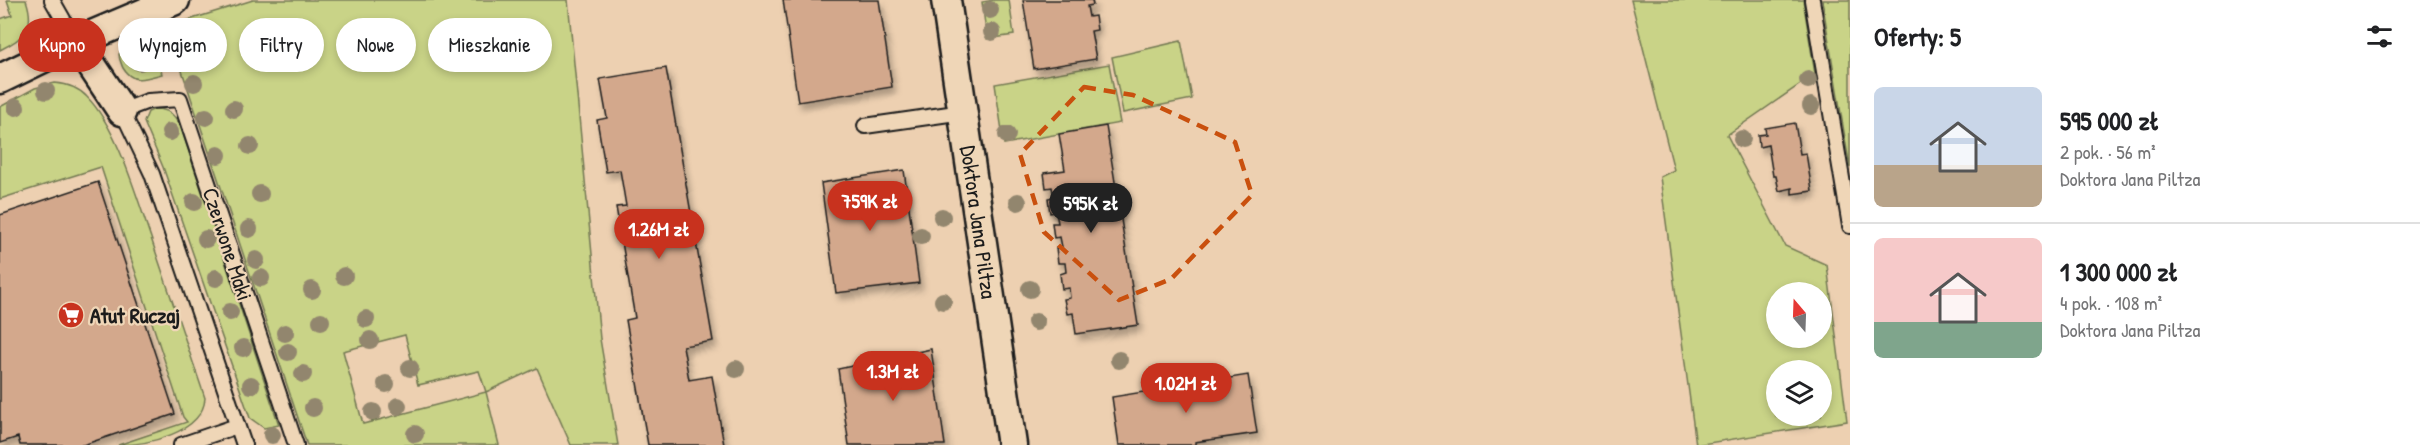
<!DOCTYPE html>
<html lang="pl">
<meta charset="utf-8">
<style>
:root{--surface:#fff;--page:#f6f6f6;--text:#202124;--muted:#757577;--line:#e0e0e0;--accent:#c8321e}
body{margin:0;font-family:"Patrick Hand",sans-serif;background:var(--page);color:var(--text);height:100vh;display:flex;flex-direction:column;font-size:22px;white-space:nowrap}
*{box-sizing:border-box;margin:0}
p{font-size:20px;color:var(--muted)}
.icon{flex:none;width:33px;height:33px;fill:none;stroke:currentColor;stroke-width:2;stroke-linecap:round;stroke-linejoin:round}
.map{position:relative;flex:1;overflow:hidden}
.drawer{display:flex;flex-direction:column;background:var(--surface);width:570px}
.drawer>*{flex:none}
.top-card{position:absolute;left:18px;top:18px;width:570px;height:54px;display:flex;gap:12px}
.needle{width:39px;rotate:341deg}
.controls{position:absolute;left:1766px;top:282px;display:grid;gap:12px}
.controls a{display:grid;place-items:center;width:66px;height:66px;border-radius:50%;background:var(--surface);box-shadow:0 3px 9px #0003;font-size:30px}
.price{position:absolute;translate:-50% -51px;padding:0 14px;border-radius:21px;background:var(--accent);color:#fff;font-size:20px;line-height:39px;filter:drop-shadow(0 2px 3px #0008)}
.price::after{content:'';position:absolute;left:50%;top:36px;width:18px;height:14px;margin-left:-9px;background:inherit;clip-path:polygon(0 0,100% 0,50% 100%)}
.price.active{background:#222;color:#fff}
ul{padding:0;list-style:none}
li{display:flex;align-items:center;gap:18px;height:150px;padding:0 24px}
li+li{border-top:2px solid var(--line)}
li span{display:grid;place-items:center;flex:none;width:168px;height:120px;border-radius:9px;color:#555}
li>.icon{margin-inline-start:auto}
span .icon{width:72px;height:72px;fill:#fffc;stroke-width:1}
li b{font-size:26px}
h2{display:flex;justify-content:space-between;align-items:center;height:72px;padding:0 24px;font-size:26px}
.tag{padding:0 21px;border-radius:27px;background:var(--surface);box-shadow:0 3px 9px #0003;font-size:21px;line-height:54px}
.tag.active{background:var(--accent);color:#fff}
main{display:flex;flex:1;min-height:0}
.map>svg:first-child{display:block}
.green{fill:#c9d387;stroke:#727852;stroke-width:1.5;fill-rule:evenodd}
.building{fill:#d3a88c;stroke:#1c1c1c;stroke-width:1.5;filter:url(#shadow)}
.lines{fill:none;stroke-linecap:round;stroke-linejoin:round}
.lane-casing{stroke:#1c1c1c;stroke-width:18}
.street-casing{stroke:#1c1c1c;stroke-width:33}
.lane{stroke:#efd6b7;stroke-width:14}
.street{stroke:#efd6b7;stroke-width:28}
.tree{fill:#92866e}
.marked{fill:none;stroke:#c9500e;stroke-width:4.5;stroke-dasharray:12 8;stroke-linejoin:round}
.labels{text-anchor:middle;dominant-baseline:central;stroke-width:4.5;stroke-linejoin:round;paint-order:stroke}
.street-label{font-size:22px;fill:#1c1c1c;stroke:#efd6b7}
.poi-label{font-size:22px;font-weight:bold;fill:#1c1c1c;stroke:#efd6b7;text-anchor:start}
</style>
<main>
<div class="map">
<svg width="1850" height="445" viewBox="0 0 1850 445">
<defs>
<filter id="shadow"><feDropShadow dx="3.5" dy="6" stdDeviation="3" flood-color="#0004"/></filter>
</defs>
<rect width="100%" height="100%" fill="#edd0b1"/>
<filter id="ink" filterUnits="userSpaceOnUse"><feTurbulence type="fractalNoise" baseFrequency=".0167" numOctaves="2"/><feDisplacementMap in="SourceGraphic" scale="12" xChannelSelector="R" yChannelSelector="G"/><feConvolveMatrix kernelMatrix="1 2 1 2 8 2 1 2 1" color-interpolation-filters="sRGB"/></filter>
<g filter="url(#ink)">
<g class="green">
<path d="M7,0H26C36,29 24,38 0,50V19L12,15Z"/>
<path d="M253,0H568L600,339L618,445H571L537,368L486,392L499,445H307L170,35L176,24ZM405,335L418,385L479,371L486,392L363,424L343,351Z"/>
<path d="M994,0H1009L1014,35L987,39L982,2Z"/>
<path d="M1631,0H1803L1815,74L1727,135L1785,246L1827,265L1847,421L1696,445L1660,177L1674,170ZM1776,292H1821V338H1776ZM1776,370H1821V416H1776Z"/>
<path d="M1822,0H1850V168Z"/>
<path d="M144,38L155,49L162,74C146,78 133,85 123,68C121,63 119,60 119,54L126,46Z"/>
<path d="M1181,41L1192,99L1123,113L1112,57Z"/>
<path d="M1109,64L1120,123L1004,144L995,84Z"/>
<path d="M55,83C67,84 79,88 87,97C117,127 137,198 151,238C169,291 187,344 205,398C203,433 146,445 118,445L187,422L183,417L101,167L0,199V107L35,88Z"/>
<path d="M155,109C168,109 174,114 180,125L279,425L264,428L250,418L163,167L144,122L148,112Z"/>
</g>
<g class="building">
<path d="M783,0H879L892,87L798,102Z"/>
<path d="M1023,0H1092L1093,5L1087,6L1089,17L1095,16L1097,30L1091,31L1096,59L1034,69Z"/>
<path d="M666,68L713,341L683,346L689,380L712,376L724,445H648L626,320L635,318L616,207L626,206L620,170L606,172L597,120L607,118L600,79Z"/>
<path d="M1795,123L1800,154L1806,153L1812,191L1792,194V188L1779,191L1776,176H1773L1768,145L1759,147L1758,135L1766,134L1765,128Z"/>
<path d="M1106,126L1138,325L1076,334L1073,313L1067,314L1064,299L1070,298L1069,288L1062,289L1060,274L1066,272L1065,263H1058L1056,248L1062,247L1060,237L1054,238L1052,223H1058L1056,212L1050,213L1048,198L1054,197L1052,187L1046,188L1044,173L1065,170L1059,134Z"/>
<path d="M904,170L919,283L836,293L821,183Z"/>
<path d="M98,182L175,414L83,445H20L18,437L0,443V215Z"/>
<path d="M931,349L945,445H849L838,369Z"/>
<path d="M1248,375L1257,433L1195,442V445H1119L1112,397Z"/>
</g>
<g class="lines">
<defs>
<g id="lane">
<path d="M52,0L76,42"/>
<path d="M1812,0L1850,226"/>
<path d="M865,126L963,112"/>
<path d="M181,445L237,426"/>
<path d="M244,445L152,174L122,111L148,101L180,99L296,445"/>
</g>
<g id="street">
<path d="M946,0L1012,445"/>
<path d="M76,42L122,111"/>
<path d="M0,79L76,42L175,0"/>
</g>
</defs>
<use href="#lane" class="lane-casing"/>
<use href="#street" class="street-casing"/>
<use href="#lane" class="lane"/>
<use href="#street" class="street"/>
</g>
<g class="tree">
<circle cx="990" cy="10" r="9"/>
<circle cx="992" cy="32" r="9"/>
<circle cx="183" cy="45" r="9"/>
<circle cx="140" cy="62" r="9"/>
<circle cx="1808" cy="80" r="9"/>
<circle cx="194" cy="83" r="9"/>
<circle cx="46" cy="91" r="9"/>
<circle cx="1811" cy="106" r="9"/>
<circle cx="16" cy="107" r="9"/>
<circle cx="234" cy="109" r="9"/>
<circle cx="206" cy="117" r="9"/>
<circle cx="170" cy="132" r="9"/>
<circle cx="1007" cy="135" r="9"/>
<circle cx="1742" cy="139" r="9"/>
<circle cx="250" cy="146" r="9"/>
<circle cx="218" cy="155" r="9"/>
<circle cx="260" cy="194" r="9"/>
<circle cx="194" cy="202" r="9"/>
<circle cx="1018" cy="202" r="9"/>
<circle cx="942" cy="217" r="9"/>
<circle cx="249" cy="229" r="9"/>
<circle cx="921" cy="236" r="9"/>
<circle cx="206" cy="239" r="9"/>
<circle cx="256" cy="260" r="9"/>
<circle cx="344" cy="276" r="9"/>
<circle cx="216" cy="278" r="9"/>
<circle cx="261" cy="278" r="9"/>
<circle cx="1030" cy="289" r="9"/>
<circle cx="312" cy="290" r="9"/>
<circle cx="943" cy="301" r="9"/>
<circle cx="230" cy="312" r="9"/>
<circle cx="366" cy="319" r="9"/>
<circle cx="321" cy="321" r="9"/>
<circle cx="1036" cy="322" r="9"/>
<circle cx="285" cy="333" r="9"/>
<circle cx="370" cy="340" r="9"/>
<circle cx="243" cy="348" r="9"/>
<circle cx="288" cy="352" r="9"/>
<circle cx="1119" cy="360" r="9"/>
<circle cx="410" cy="368" r="9"/>
<circle cx="736" cy="369" r="9"/>
<circle cx="303" cy="374" r="9"/>
<circle cx="386" cy="384" r="9"/>
<circle cx="251" cy="385" r="9"/>
<circle cx="398" cy="406" r="9"/>
<circle cx="313" cy="408" r="9"/>
<circle cx="373" cy="412" r="9"/>
<circle cx="415" cy="434" r="9"/>
<circle cx="272" cy="435" r="9"/>
</g>
</g>
<path class="marked" d="M1084,87L1133,95L1235,142L1252,195L1171,279L1119,300L1044,232L1020,154Z"/>
<defs>
<symbol id="supermarket-disc" viewBox="-11 -11 22 22"><circle r="9.5" fill="#c8321e" stroke="#efd6b7"/><path d="M-6-5.5h2.5l.6 2H6L4.5 2H-2.5L-4.4-4H-6ZM-1.5 3.2a1.3 1.3 0 1 0 .1 0ZM3 3.2a1.3 1.3 0 1 0 .1 0Z" fill="#fff"/></symbol>
</defs>
<g fill-rule="evenodd">
<use href="#supermarket-disc" x="56" y="300" width="30" height="30"/>
</g>
<g class="labels">
<g class="street-label">
<text transform="translate(979 222) rotate(82)">Doktora Jana Piltza</text>
<text transform="translate(228 244) rotate(72)">Czerwone Maki</text>
</g>
<g class="poi-label">
<text x="90" y="315">Atut Ruczaj</text>
</g>
</g>
</svg>
<div class="controls">
<a><svg class="needle" viewBox="-14 -14 28 28"><path d="M0-13l5 13h-10z" fill="#e53935"/><path d="M0 13l5-13h-10z" fill="#757577"/></svg></a>
<a><svg class="icon" aria-label="layers" viewBox="0 0 24 24"><path d="M12 4l9 5-9 5-9-5zM3 14l9 5 9-5"/></svg></a>
</div>
<b class="price" style="left:870px;top:232px">759K zł</b>
<b class="price active" style="left:1091px;top:234px">595K zł</b>
<b class="price" style="left:659px;top:260px">1.26M zł</b>
<b class="price" style="left:893px;top:402px">1.3M zł</b>
<b class="price" style="left:1186px;top:414px">1.02M zł</b>
<div class="top-card">
<a class="tag active">Kupno</a>
<a class="tag">Wynajem</a>
<a class="tag">Filtry</a>
<a class="tag">Nowe</a>
<a class="tag">Mieszkanie</a>
</div>
</div>
<section class="drawer">
<h2>Oferty: 5<svg class="icon" aria-label="filters" viewBox="0 0 24 24"><path d="M4 7h16M4 17h16"/><circle cx="9" cy="7" r="2"/><circle cx="15" cy="17" r="2"/></svg></h2>
<ul>
<li><span style="background:linear-gradient(#c9d6e8 65%,#b9a48a 0)"><svg class="icon" aria-label="home" viewBox="0 0 24 24"><path d="M3 11l9-7 9 7M6 9v11h12V9"/></svg></span><div><b>595 000 zł</b><p>2 pok. · 56 m²</p><p>Doktora Jana Piltza</p></div></li>
<li><span style="background:linear-gradient(#f6c9c9 70%,#7fa58c 0)"><svg class="icon" aria-label="home" viewBox="0 0 24 24"><path d="M3 11l9-7 9 7M6 9v11h12V9"/></svg></span><div><b>1 300 000 zł</b><p>4 pok. · 108 m²</p><p>Doktora Jana Piltza</p></div></li>
</ul>
</section>
</main>
